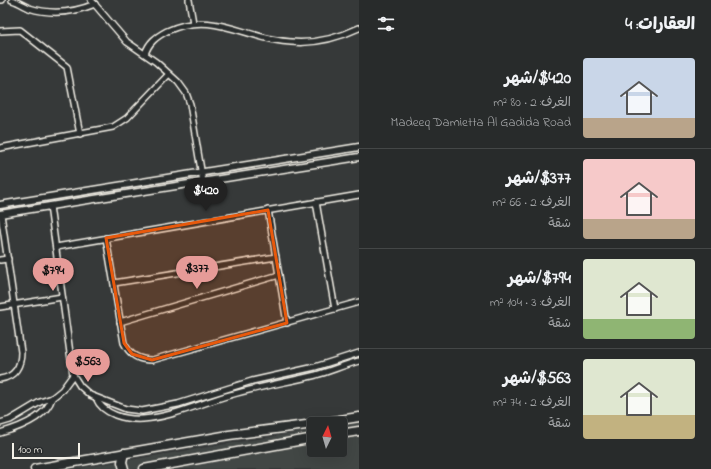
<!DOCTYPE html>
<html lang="ar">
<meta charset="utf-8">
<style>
:root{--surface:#282b2b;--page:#343737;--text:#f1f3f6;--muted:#a5a7a9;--line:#444747;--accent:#e69b98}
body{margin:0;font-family:"Indie Flower","Playpen Sans Arabic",sans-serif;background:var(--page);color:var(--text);direction:rtl;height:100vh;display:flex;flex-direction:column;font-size:15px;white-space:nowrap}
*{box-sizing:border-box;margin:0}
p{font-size:13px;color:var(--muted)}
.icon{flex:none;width:22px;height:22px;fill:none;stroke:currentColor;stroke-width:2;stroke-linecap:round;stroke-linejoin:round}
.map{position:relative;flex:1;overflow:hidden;direction:ltr}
.side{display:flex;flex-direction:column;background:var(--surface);width:352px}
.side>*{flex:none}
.needle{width:26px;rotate:5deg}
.controls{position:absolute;left:307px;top:417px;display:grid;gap:8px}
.controls a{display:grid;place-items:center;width:40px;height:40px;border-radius:4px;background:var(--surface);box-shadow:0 4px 16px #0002,0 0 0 1px var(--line);font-size:20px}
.scale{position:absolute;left:12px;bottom:10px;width:68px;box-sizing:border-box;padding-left:4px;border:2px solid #f4f1e8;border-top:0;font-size:11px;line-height:14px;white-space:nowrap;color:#f4f1e8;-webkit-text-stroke:3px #2a2d2e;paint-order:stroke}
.price{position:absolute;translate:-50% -34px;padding:0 9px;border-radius:14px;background:var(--accent);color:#111;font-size:13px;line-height:26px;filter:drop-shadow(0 1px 2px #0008)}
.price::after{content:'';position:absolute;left:50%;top:24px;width:12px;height:9px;margin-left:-6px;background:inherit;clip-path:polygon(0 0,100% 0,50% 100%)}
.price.active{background:#222;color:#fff}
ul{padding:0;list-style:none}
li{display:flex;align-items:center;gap:12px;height:100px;padding:0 16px}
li+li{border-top:1px solid var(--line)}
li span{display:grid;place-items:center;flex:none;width:112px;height:80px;border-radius:4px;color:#555}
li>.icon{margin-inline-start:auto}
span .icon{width:48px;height:48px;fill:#fffc;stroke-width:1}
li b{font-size:17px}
h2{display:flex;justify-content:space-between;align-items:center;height:48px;padding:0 16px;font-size:17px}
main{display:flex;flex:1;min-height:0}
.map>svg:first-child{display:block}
.built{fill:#434645}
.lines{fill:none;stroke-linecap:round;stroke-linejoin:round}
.minor-casing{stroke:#f4f1e8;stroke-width:8}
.tertiary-casing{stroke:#f4f1e8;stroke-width:9}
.trunk-casing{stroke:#f4f1e8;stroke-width:11}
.minor{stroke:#2a2d2e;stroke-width:5}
.tertiary{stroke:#2a2d2e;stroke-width:6}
.trunk{stroke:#2a2d2e;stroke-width:8}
.marked{fill:#e8590c;fill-opacity:0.2;stroke:#e8590c;stroke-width:3;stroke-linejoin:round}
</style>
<main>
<section class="side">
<h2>العقارات: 4<svg class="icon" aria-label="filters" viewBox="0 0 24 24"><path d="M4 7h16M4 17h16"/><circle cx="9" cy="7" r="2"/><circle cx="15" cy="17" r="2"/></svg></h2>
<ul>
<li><span style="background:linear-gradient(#c9d6e8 75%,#b9a48a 0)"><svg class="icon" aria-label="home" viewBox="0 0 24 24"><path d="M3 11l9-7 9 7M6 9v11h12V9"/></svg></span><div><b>$420/شهر</b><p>الغرف: 2 · 80 m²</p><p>Madeeq Damietta Al Gadida Road</p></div></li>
<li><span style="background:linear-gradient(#f6c9c9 75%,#b9a48a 0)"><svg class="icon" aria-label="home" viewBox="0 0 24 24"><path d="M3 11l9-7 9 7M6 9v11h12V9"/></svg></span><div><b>$377/شهر</b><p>الغرف: 2 · 66 m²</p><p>شقة</p></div></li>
<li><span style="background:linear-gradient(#dfe7d0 75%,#8fb573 0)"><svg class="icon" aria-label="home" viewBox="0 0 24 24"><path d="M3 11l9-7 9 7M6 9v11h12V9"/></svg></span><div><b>$794/شهر</b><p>الغرف: 3 · 104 m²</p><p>شقة</p></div></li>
<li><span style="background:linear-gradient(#dfe7d0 70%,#c2b280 0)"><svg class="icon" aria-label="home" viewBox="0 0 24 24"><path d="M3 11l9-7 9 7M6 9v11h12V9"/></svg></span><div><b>$563/شهر</b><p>الغرف: 2 · 74 m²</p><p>شقة</p></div></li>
</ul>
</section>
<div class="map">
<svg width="359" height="469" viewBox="0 0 359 469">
<rect width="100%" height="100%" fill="#363939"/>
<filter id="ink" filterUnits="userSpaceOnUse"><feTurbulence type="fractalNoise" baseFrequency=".025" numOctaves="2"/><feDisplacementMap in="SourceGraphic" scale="8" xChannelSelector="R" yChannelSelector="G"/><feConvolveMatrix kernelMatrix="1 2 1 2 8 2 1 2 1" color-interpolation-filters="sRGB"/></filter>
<g filter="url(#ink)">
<path class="built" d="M359,423V469H74L314,430V450H340V426Z"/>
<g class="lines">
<defs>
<g id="minor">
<path d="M0,0H2"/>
<path d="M12,0C18,2 23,5 29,8C51,15 73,13 95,4"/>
<path d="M91,0L127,42L156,62L178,82L186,93L190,104L203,182"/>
<path d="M189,0L193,23"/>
<path d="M0,31L20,30L67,67L80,134"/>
<path d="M145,54C149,42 156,37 167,31C214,9 246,40 291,42C315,44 338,38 359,28"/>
<path d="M0,148L113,127L127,118L169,74"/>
<path d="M316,202L335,309"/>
<path d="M50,206L73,375L80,386L90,395L126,409L142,411L178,404L252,381L315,367L359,353"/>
<path d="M268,210L287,323"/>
<path d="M106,238L124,343C130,355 138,360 152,360L359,302"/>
<path d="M56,247L359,195"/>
<path d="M0,260L8,259"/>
<path d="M114,283L276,257"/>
<path d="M0,307L62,297"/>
<path d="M120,322L279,275"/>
<path d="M0,379C15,377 21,366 21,352L1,214"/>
<path d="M96,398C103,415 126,420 143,419C173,417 201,403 230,395C258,387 287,382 316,375C330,371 344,365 359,361"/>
<path d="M0,423L10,420L40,402L52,398L62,390L73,375"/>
<path d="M0,433C18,428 46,418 52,398"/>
</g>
<g id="tertiary">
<path d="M0,205L359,147"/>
<path d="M0,214L359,157"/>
</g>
<g id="trunk">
<path d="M315,424L359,417"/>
<path d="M340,434L359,431"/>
<path d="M124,453L122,462L124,469"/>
<path d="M35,469L229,435L314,424"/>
<path d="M144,469L314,438"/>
</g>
</defs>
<use href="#minor" class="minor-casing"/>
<use href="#tertiary" class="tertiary-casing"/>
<use href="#trunk" class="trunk-casing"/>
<use href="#minor" class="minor"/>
<use href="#tertiary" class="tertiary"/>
<use href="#trunk" class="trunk"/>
</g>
</g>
<path class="marked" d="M268,210L287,323L152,360L132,354L124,343L106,238Z"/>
</svg>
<div class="controls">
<a><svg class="needle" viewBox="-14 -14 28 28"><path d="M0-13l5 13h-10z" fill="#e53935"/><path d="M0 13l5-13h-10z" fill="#a5a7a9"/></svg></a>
</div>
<div class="scale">100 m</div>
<b class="price active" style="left:206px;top:212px">$420</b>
<b class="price" style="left:197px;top:290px">$377</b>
<b class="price" style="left:53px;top:292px">$794</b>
<b class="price" style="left:88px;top:383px">$563</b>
</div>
</main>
